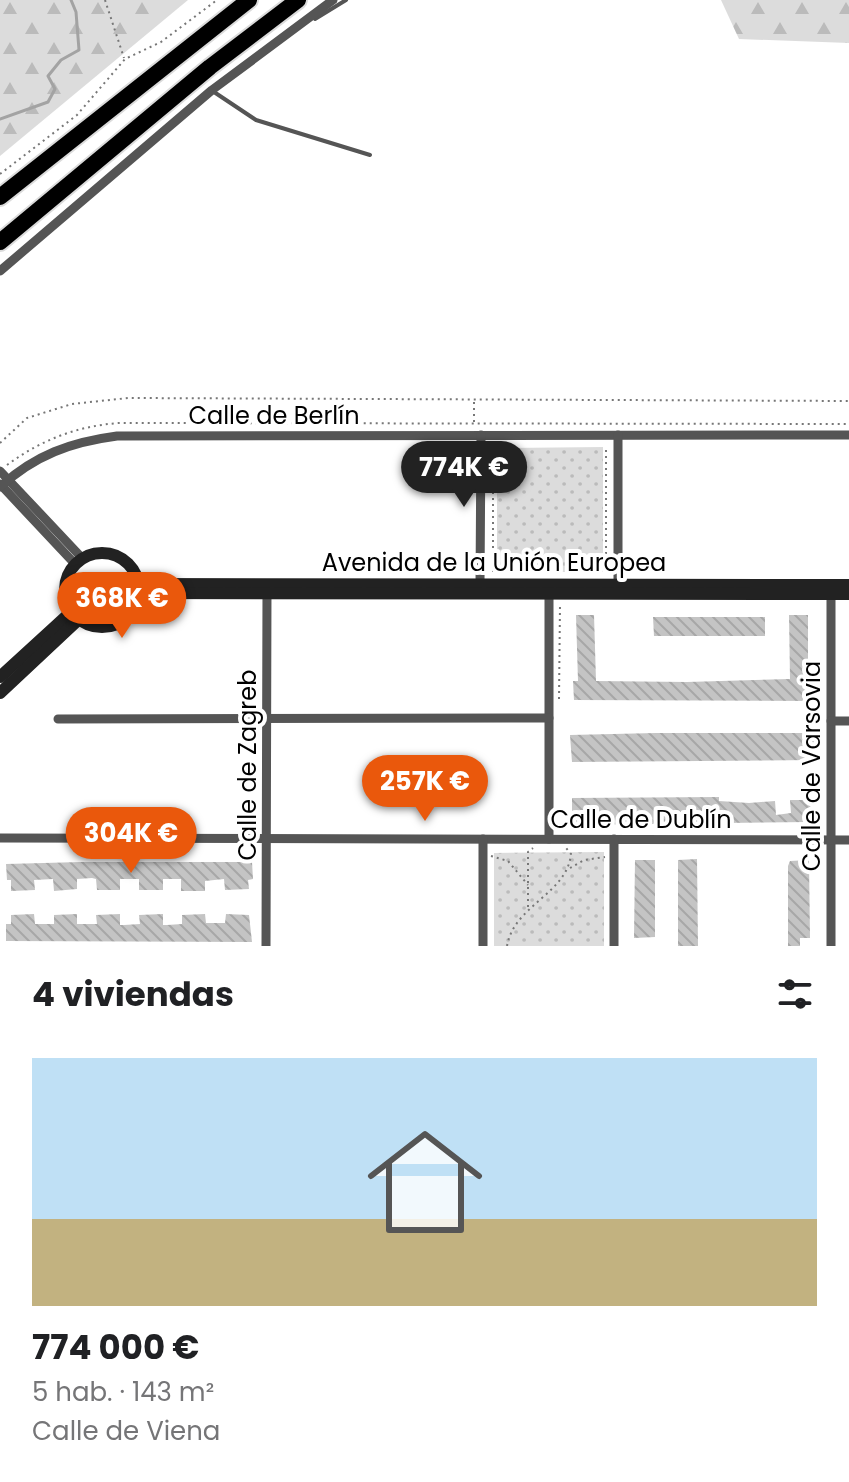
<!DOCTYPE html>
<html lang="es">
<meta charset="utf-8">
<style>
:root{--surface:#fff;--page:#f2f2f2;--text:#202124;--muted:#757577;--line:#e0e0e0;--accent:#ea580c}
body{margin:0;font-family:Poppins,sans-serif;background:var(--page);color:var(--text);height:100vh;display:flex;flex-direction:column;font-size:30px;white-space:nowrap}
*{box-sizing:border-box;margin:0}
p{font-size:26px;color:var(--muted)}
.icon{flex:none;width:44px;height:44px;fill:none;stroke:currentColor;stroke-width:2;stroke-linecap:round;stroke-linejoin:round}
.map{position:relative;height:946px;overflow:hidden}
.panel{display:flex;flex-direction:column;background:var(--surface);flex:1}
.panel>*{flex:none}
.price{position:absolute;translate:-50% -68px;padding:0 18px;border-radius:28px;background:var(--accent);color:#fff;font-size:26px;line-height:52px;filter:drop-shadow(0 2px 4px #0008)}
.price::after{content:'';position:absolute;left:50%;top:48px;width:24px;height:18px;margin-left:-12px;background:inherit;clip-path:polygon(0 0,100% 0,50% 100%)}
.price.current{background:#222;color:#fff}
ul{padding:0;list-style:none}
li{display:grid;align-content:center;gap:16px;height:424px;padding:0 32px}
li+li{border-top:2px solid var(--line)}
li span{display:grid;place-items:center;height:248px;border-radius:0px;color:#555}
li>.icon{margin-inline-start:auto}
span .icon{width:144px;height:144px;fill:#fffc;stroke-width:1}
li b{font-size:34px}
h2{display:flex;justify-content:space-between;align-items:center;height:96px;padding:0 32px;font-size:34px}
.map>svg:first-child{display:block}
.forest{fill:url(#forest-firs)}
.park{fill:url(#park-dots)}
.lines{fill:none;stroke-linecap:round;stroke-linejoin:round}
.stream{stroke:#a3a3a3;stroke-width:3}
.building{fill:url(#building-back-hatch)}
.highway-casing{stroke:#dbdbdb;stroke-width:20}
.path{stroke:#777;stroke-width:2;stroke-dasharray:2 4;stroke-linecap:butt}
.lane{stroke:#555;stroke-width:4}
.street{stroke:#555;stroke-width:9}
.secondary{stroke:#222;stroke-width:12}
.highway{stroke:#000;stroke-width:16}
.labels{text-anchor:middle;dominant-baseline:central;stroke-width:8;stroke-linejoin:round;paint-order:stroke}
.street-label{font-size:24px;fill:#000;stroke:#fff}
</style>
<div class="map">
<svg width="849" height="946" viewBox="0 0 849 946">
<defs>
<pattern id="forest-firs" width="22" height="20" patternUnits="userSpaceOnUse" patternTransform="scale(2)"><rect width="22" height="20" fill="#dcdcdc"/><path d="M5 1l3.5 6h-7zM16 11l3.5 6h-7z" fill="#bbb"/></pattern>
<pattern id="park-dots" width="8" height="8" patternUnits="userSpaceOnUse" patternTransform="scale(2)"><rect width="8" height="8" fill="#dcdcdc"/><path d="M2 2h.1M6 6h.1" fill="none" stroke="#bbb" stroke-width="1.8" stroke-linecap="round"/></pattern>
<pattern id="building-back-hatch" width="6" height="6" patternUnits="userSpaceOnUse" patternTransform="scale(2)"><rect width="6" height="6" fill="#c4c4c4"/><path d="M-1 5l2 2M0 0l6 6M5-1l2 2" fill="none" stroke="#a7a7a7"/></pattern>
</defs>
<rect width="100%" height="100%" fill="#fff"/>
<g class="forest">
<path d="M0,0H188L0,156Z"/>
<path d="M721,0H849V43L739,39Z"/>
</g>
<g class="park">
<path d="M603,447V572H497V448Z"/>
<path d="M604,852V946H494V853Z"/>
</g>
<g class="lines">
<path class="stream" d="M0,119L48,102L55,89L48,76L61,60L79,50L76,12L71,0"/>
</g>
<g class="building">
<path d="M576,615H594L596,681L687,682L790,679L789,615H808V679H812L813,701L574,700L573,681H578Z"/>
<path d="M653,617H765V636H654Z"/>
<path d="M656,733H814L815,760L572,762L570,735Z"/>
<path d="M719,797V801L749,803L775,801L776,815L791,813L790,800H810L811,822L572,825V798Z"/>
<path d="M697,859L698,946H678V860Z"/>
<path d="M635,860H655V937L634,938Z"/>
<path d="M809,860L810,938H800V946H788V866L790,861Z"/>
<path d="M81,862H252L253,879L248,880L249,889L225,890L224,879L205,881V891H181V879H163V890H139V879H120V890H97L96,879L92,878L77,879V889L54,891L53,879L34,880L35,890L11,891V880H7L6,864Z"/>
<path d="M34,914L35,924H54V915L77,914V924H97L96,915L120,914V925H124L140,924L139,915L163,914V925H167L182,924V915L205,914L206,923H225L226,914L249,915L252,942L6,941V924H11V915Z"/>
</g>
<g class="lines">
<defs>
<g id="highway">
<path d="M0,197L249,0"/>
<path d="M0,242L210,67L298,0"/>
</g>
</defs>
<use href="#highway" class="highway-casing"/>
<g class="path">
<path d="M105,0L124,58"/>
<path d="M0,174L77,115L125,59L161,42L217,0"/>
<path d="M474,422V400"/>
<path d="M0,443L27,418L72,404L128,398L849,401"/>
<path d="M493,444V574"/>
<path d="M7,465C41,440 77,426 119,423L849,424"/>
<path d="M606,572V447"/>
<path d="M559,699L560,605"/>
<path d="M491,856L508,861L528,885"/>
<path d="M570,868L584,860L605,857"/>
<path d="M528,907V852L533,848"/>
<path d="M507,946C514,905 567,894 571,854L566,848"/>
</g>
<g class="lane">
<path d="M315,19L346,0"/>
<path d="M214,92L256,120L370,155"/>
</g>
<g class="street">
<path d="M0,271L212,90L333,0"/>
<path d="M0,471L82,558"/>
<path d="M0,484L75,564"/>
<path d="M0,487C35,455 71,442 117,436L849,435"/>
<path d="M480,584L481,435"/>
<path d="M618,584V435"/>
<path d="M549,588V839"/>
<path d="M831,588V946"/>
<path d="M58,719L549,718"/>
<path d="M831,721H849"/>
<path d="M0,838L849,840"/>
<path d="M614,839V946"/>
<path d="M266,946L267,589"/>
<path d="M483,946V839"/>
</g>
<g class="secondary">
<circle cx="102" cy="590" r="37"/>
<path d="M138,584L849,585"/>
<path d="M139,593L849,594"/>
<path d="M0,677L71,612"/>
<path d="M0,693L79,619"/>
</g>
<use href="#highway" class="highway"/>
</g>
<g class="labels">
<g class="street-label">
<text x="274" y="415">Calle de Berlín</text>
<text x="494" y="562">Avenida de la Unión Europea</text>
<text transform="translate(247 765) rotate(-90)">Calle de Zagreb</text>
<text transform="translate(811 766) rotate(-90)">Calle de Varsovia</text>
<text x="641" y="819">Calle de Dublín</text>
</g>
</g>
</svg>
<b class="price current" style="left:464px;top:509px">774K €</b>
<b class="price" style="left:122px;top:640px">368K €</b>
<b class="price" style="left:425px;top:823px">257K €</b>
<b class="price" style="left:131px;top:875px">304K €</b>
</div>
<section class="panel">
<h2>4 viviendas<svg class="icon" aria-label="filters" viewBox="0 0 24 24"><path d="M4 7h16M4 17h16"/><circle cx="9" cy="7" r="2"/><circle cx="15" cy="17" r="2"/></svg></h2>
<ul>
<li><span style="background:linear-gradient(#bfe0f5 65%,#c2b280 0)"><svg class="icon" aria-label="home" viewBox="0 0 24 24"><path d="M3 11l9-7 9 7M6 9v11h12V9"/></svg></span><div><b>774 000 €</b><p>5 hab. · 143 m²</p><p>Calle de Viena</p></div></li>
</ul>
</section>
